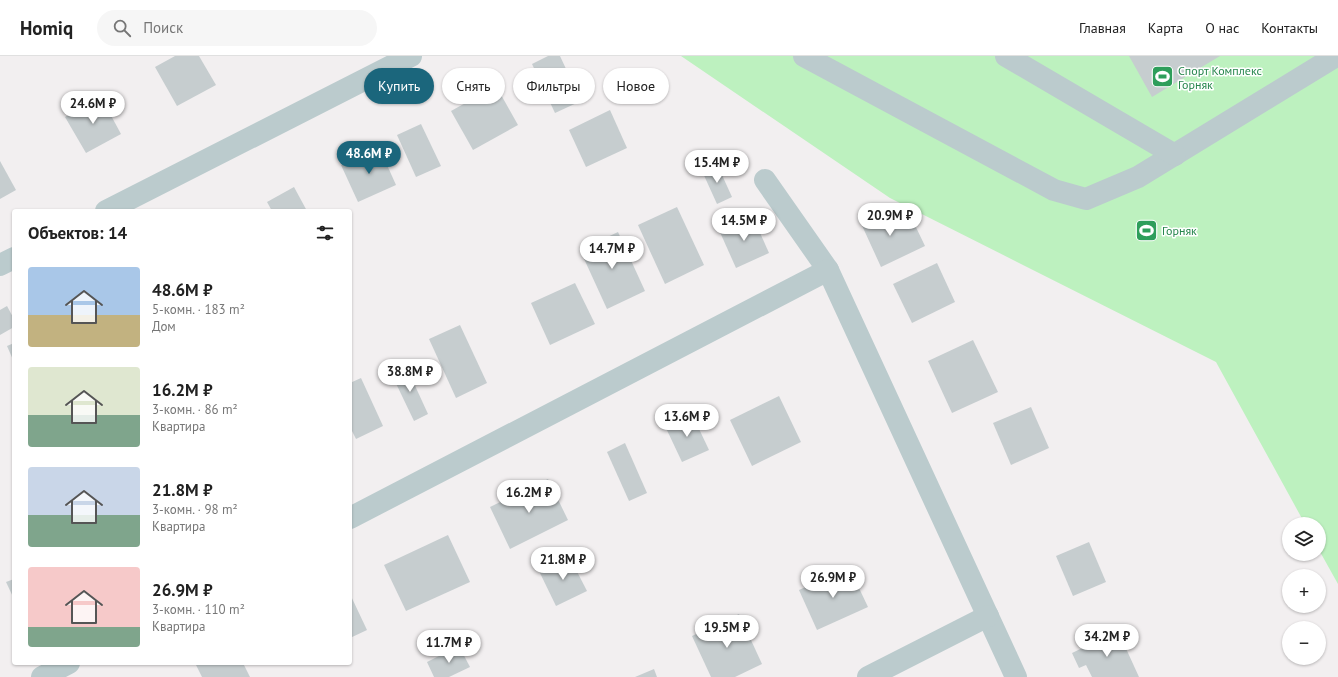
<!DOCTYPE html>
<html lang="ru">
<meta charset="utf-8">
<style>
:root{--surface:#fff;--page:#f6f6f6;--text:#222;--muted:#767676;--line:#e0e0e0;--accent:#1b667c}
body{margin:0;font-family:"PT Sans",sans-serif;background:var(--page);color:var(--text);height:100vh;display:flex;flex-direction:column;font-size:15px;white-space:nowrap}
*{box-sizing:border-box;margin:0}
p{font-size:13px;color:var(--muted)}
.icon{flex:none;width:22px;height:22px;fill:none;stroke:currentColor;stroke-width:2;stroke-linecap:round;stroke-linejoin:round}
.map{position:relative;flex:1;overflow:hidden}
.panel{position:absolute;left:12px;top:153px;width:340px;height:456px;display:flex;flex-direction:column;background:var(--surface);border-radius:4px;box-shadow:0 1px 3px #0004}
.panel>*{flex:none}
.top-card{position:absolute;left:364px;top:12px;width:380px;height:36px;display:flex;gap:8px}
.buttons{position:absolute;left:1282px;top:461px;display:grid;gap:8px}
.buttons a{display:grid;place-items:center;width:44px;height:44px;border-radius:50%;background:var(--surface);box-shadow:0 1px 3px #0004;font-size:20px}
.price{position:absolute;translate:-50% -34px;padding:0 9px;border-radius:14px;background:#fff;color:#222;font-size:13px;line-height:26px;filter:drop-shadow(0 1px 2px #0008)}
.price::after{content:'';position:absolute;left:50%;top:24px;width:12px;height:9px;margin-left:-6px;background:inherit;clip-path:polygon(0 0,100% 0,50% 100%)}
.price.active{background:var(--accent);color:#fff}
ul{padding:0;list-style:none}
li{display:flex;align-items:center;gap:12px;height:100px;padding:0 16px}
li span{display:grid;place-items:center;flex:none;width:112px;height:80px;border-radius:4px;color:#555}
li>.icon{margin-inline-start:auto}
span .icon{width:48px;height:48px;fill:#fffc;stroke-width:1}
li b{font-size:17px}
h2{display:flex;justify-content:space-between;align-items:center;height:48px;padding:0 16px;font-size:17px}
.pill{padding:0 14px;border-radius:18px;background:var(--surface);box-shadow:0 1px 3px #0004;font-size:14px;line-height:36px}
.pill.active{background:var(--accent);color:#fff}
header{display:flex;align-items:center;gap:24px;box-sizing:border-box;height:56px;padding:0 20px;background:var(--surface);border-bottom:1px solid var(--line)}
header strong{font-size:19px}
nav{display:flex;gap:22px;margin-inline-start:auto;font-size:14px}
.search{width:280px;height:36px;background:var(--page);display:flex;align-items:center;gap:10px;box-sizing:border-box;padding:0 14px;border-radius:22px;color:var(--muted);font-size:15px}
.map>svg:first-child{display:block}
.green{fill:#bdf1bf}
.building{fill:#c6cdcf}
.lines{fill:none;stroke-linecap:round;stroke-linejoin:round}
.minor{stroke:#bbcbcd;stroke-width:22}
.labels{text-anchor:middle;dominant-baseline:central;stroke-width:3;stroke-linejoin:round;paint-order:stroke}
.leisure-label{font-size:12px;fill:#27864d;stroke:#fff;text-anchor:start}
</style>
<header>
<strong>Homiq</strong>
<div class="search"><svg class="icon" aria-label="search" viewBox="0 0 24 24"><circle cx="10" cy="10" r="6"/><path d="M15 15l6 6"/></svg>Поиск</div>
<nav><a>Главная</a><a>Карта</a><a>О нас</a><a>Контакты</a></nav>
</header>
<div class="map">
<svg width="1338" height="621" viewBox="0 0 1338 621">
<rect width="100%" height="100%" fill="#f2eff0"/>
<path class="green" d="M681,0H1338V528L1319,494V468H1305L1216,306L890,142Z"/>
<g class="building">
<path d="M175,0H199L216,29L177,50L155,11Z"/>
<path d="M548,0H560L581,45L555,57L532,8Z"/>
<path d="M1129,0H1220L1152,41Z"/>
<path d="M496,30L518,69L473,94L451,55Z"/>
<path d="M101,41L121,78L86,97L65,61Z"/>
<path d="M610,54L627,92L586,111L569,74Z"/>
<path d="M421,68L441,110L416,121L397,79Z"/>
<path d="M379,91L396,129L358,146L341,109Z"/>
<path d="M0,105L16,134L0,143Z"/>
<path d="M717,108L732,141L717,148L702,115Z"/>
<path d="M294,131L307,155H272L267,146Z"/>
<path d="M677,151L704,209L665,228L638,169Z"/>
<path d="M886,152L896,172L913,165L925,190L881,211L859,163Z"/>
<path d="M752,159L769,197L736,212L719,174Z"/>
<path d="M618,176L645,235L607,253L580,194Z"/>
<path d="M937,207L955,246L912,267L893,228Z"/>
<path d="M575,227L595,268L550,289L531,247Z"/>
<path d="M7,250L14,263V271L0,279V254Z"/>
<path d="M460,269L487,327L456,342L429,283Z"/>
<path d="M973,284L998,336L952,357L928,305Z"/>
<path d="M14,287V306L7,290Z"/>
<path d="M406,310L428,358L414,365L391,317Z"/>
<path d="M361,322L383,370L356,383L350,371V327Z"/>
<path d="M779,340L801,386L752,410L730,364Z"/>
<path d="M1031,351L1049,392L1011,409L993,367Z"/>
<path d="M692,358L709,394L682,406L665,370Z"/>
<path d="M625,387L647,437L629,445L607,396Z"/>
<path d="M548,423L568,464L510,493L490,451Z"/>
<path d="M448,479L470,526L406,555L384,509Z"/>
<path d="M1089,486L1106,526L1073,540L1056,500Z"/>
<path d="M569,500L587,535L556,550L539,515Z"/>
<path d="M849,511L868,551L817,574L799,534Z"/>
<path d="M14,523V543L6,526Z"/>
<path d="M350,538L367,574L350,582Z"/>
<path d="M739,558L762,608L735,621H711L692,580Z"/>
<path d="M1118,575L1139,621H1092L1086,609L1079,612L1072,597Z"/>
<path d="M459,590L470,611L449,621H434L427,606Z"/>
<path d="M195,607H243L250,621H202Z"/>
<path d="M654,613L657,621H635Z"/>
</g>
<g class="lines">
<g class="minor">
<path d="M804,0L1054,134L1086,143L1138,121L1336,0"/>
<path d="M1006,0L1175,99"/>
<path d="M765,124L828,214"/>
<path d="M106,155L411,0"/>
<path d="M0,209L14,202"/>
<path d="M350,462L828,214L1016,621"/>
<path d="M42,621L69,607"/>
<path d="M868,621L988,560"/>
</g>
</g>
<defs>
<symbol id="stadium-square" viewBox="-11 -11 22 22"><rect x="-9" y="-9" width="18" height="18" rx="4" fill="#2e9e5b" stroke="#fff"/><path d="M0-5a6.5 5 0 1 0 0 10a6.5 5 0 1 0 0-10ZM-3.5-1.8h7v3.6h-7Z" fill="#fff"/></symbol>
</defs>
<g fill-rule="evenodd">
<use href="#stadium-square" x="1150" y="8" width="25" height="25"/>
<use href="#stadium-square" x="1134" y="162" width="25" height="25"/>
</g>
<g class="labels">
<g class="leisure-label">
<text x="1178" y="14">Спорт Комплекс<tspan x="1178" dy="14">Горняк</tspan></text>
<text x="1162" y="174">Горняк</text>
</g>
</g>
</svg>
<div class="buttons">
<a><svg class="icon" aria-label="layers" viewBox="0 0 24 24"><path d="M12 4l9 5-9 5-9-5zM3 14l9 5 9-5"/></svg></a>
<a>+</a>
<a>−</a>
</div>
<b class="price" style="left:93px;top:69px">24.6M ₽</b>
<b class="price active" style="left:369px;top:119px">48.6M ₽</b>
<b class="price" style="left:717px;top:128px">15.4M ₽</b>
<b class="price" style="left:890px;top:181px">20.9M ₽</b>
<b class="price" style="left:744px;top:186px">14.5M ₽</b>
<b class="price" style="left:612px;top:214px">14.7M ₽</b>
<b class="price" style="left:410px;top:337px">38.8M ₽</b>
<b class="price" style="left:687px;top:382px">13.6M ₽</b>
<b class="price" style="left:529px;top:458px">16.2M ₽</b>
<b class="price" style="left:563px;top:525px">21.8M ₽</b>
<b class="price" style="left:833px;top:543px">26.9M ₽</b>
<b class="price" style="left:727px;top:593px">19.5M ₽</b>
<b class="price" style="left:1107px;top:602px">34.2M ₽</b>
<b class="price" style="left:449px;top:608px">11.7M ₽</b>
<div class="top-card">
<a class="pill active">Купить</a>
<a class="pill">Снять</a>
<a class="pill">Фильтры</a>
<a class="pill">Новое</a>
</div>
<section class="panel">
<h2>Объектов: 14<svg class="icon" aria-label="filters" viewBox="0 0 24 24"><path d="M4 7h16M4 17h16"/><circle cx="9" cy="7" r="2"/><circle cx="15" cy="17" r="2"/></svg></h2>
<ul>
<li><span style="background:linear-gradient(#a9c7e8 60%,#c2b280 0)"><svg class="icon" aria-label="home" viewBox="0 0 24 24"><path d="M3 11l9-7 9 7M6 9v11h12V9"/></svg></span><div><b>48.6M ₽</b><p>5-комн. · 183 m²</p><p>Дом</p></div></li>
<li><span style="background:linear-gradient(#dfe7d0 60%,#7fa58c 0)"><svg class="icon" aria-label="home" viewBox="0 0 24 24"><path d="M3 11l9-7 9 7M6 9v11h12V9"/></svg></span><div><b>16.2M ₽</b><p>3-комн. · 86 m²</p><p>Квартира</p></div></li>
<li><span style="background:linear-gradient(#c9d6e8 60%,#7fa58c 0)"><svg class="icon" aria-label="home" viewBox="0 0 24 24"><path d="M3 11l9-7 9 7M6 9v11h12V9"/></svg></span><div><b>21.8M ₽</b><p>3-комн. · 98 m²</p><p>Квартира</p></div></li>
<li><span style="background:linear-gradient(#f6c9c9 75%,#7fa58c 0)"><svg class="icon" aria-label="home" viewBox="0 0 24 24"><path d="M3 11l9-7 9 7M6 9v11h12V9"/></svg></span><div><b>26.9M ₽</b><p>3-комн. · 110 m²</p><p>Квартира</p></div></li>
</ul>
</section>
</div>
